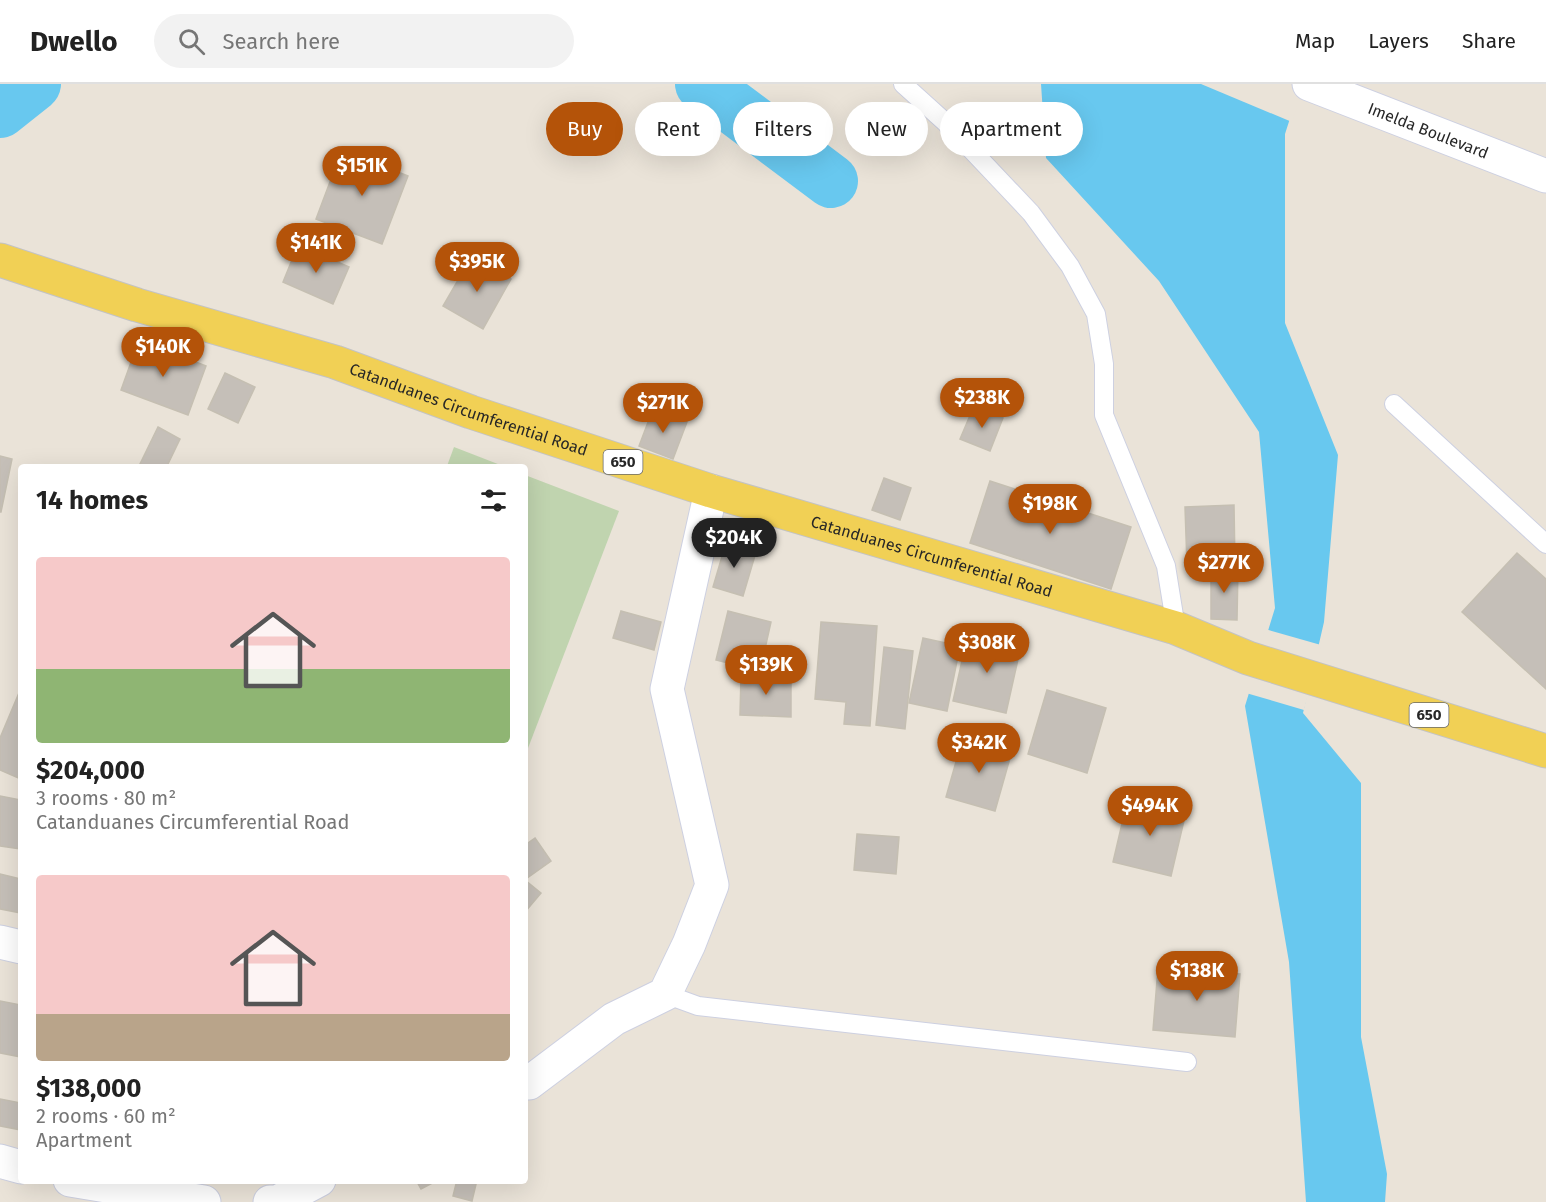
<!DOCTYPE html>
<meta charset="utf-8">
<style>
:root{--surface:#fff;--page:#f2f2f2;--text:#222;--muted:#767676;--line:#e0e0e0;--accent:#b45309}
body{margin:0;font-family:"Fira Sans",sans-serif;background:var(--page);color:var(--text);height:100vh;display:flex;flex-direction:column;font-size:22px;white-space:nowrap}
*{box-sizing:border-box;margin:0}
p{font-size:20px;color:var(--muted)}
.icon{flex:none;width:33px;height:33px;fill:none;stroke:currentColor;stroke-width:2;stroke-linecap:round;stroke-linejoin:round}
.map{position:relative;flex:1;overflow:hidden}
.sheet{position:absolute;left:18px;top:380px;width:510px;height:720px;display:flex;flex-direction:column;background:var(--surface);border-radius:6px;box-shadow:0 6px 24px #0002}
.sheet>*{flex:none}
.guide{position:absolute;left:546px;top:18px;width:570px;height:54px;display:flex;gap:12px}
.price{position:absolute;translate:-50% -51px;padding:0 14px;border-radius:21px;background:var(--accent);color:#fff;font-size:20px;line-height:39px;filter:drop-shadow(0 2px 3px #0008)}
.price::after{content:'';position:absolute;left:50%;top:36px;width:18px;height:14px;margin-left:-9px;background:inherit;clip-path:polygon(0 0,100% 0,50% 100%)}
.price.active{background:#222;color:#fff}
ul{padding:0;list-style:none}
li{display:grid;align-content:center;gap:12px;height:318px;padding:0 18px}
li span{display:grid;place-items:center;height:186px;border-radius:6px;color:#555}
li>.icon{margin-inline-start:auto}
span .icon{width:108px;height:108px;fill:#fffc;stroke-width:1}
li b{font-size:26px}
h2{display:flex;justify-content:space-between;align-items:center;height:72px;padding:0 18px;font-size:26px}
.pill{padding:0 21px;border-radius:27px;background:var(--surface);box-shadow:0 6px 24px #0002;font-size:21px;line-height:54px}
.pill.active{background:var(--accent);color:#fff}
header{display:flex;align-items:center;gap:36px;box-sizing:border-box;height:84px;padding:0 30px;background:var(--surface);border-bottom:2px solid var(--line)}
header strong{font-size:28px}
nav{display:flex;gap:33px;margin-inline-start:auto;font-size:21px}
.search{width:420px;height:54px;background:var(--page);display:flex;align-items:center;gap:15px;box-sizing:border-box;padding:0 21px;border-radius:33px;color:var(--muted);font-size:22px}
.map>svg:first-child{display:block}
.cemetery{fill:#c0d4af}
.water{fill:#68c8ef}
.pier{fill:#eae3d8}
.lines{fill:none;stroke-linecap:round;stroke-linejoin:round}
.river{stroke:#68c8ef;stroke-width:54}
.building{fill:#c5bfb8;stroke:#c5bfb2;stroke-width:1.5}
.lane-casing{stroke:#cdd0e1;stroke-width:20}
.street-casing{stroke:#cdd0e1;stroke-width:35}
.secondary-casing{stroke:#cdd0e1;stroke-width:35}
.primary-casing{stroke:#c3c3c3;stroke-width:35}
.lane{stroke:#fff;stroke-width:18}
.street{stroke:#fff;stroke-width:33}
.secondary{stroke:#fff;stroke-width:33}
.primary{stroke:#f1d055;stroke-width:33}
.labels{text-anchor:middle;dominant-baseline:central;stroke-width:5;stroke-linejoin:round;paint-order:stroke}
.shield{fill:#fff;stroke:#686868;stroke-width:1.5}
.shield-label{font-size:15px;font-weight:bold;fill:#272727}
.street-label{font-size:16px;fill:#272727;stroke:#fff}
</style>
<header>
<strong>Dwello</strong>
<div class="search"><svg class="icon" aria-label="search" viewBox="0 0 24 24"><circle cx="10" cy="10" r="6"/><path d="M15 15l6 6"/></svg>Search here</div>
<nav><a>Map</a><a>Layers</a><a>Share</a></nav>
</header>
<div class="map">
<svg width="1546" height="1118" viewBox="0 0 1546 1118">
<rect width="100%" height="100%" fill="#eae3d8"/>
<g class="cemetery">
<path d="M454,363L503,382H447Z"/>
<path d="M525,391L619,427L525,672Z"/>
</g>
<path class="water" d="M1041,0H1301L1285,50V239L1338,371L1324,538L1303,629L1361,699V953L1387,1090L1385,1118H1306L1289,878L1245,622L1275,524L1259,348L1159,197L1046,74Z"/>
<g class="pier">
<path d="M1201,0H1304L1292,38Z"/>
<path d="M1265,545L1321,561L1304,626L1246,609Z"/>
</g>
<g class="lines">
<g class="river">
<path d="M702,0L831,97"/>
<path d="M0,27L34,0"/>
</g>
</g>
<g class="building">
<path d="M342,66L408,92L382,160L316,135Z"/>
<path d="M298,161L349,183L333,220L283,198Z"/>
<path d="M472,172L511,195L483,245L443,222Z"/>
<path d="M139,256L206,282L188,331L121,306Z"/>
<path d="M225,289L255,303L238,339L208,325Z"/>
<path d="M974,322L1003,334L990,367L960,355Z"/>
<path d="M653,325L687,338L673,375L639,362Z"/>
<path d="M158,343L180,355L167,382H139Z"/>
<path d="M0,372L12,375L1,428H0Z"/>
<path d="M884,394L911,404L900,436L872,426Z"/>
<path d="M990,397L1131,443L1111,505L970,459Z"/>
<path d="M1234,421L1235,480L1187,481L1185,423Z"/>
<path d="M726,459L756,468L743,512L713,503Z"/>
<path d="M1517,469L1546,495V605L1462,528Z"/>
<path d="M1211,484H1238L1237,536L1211,535Z"/>
<path d="M621,527L661,538L654,566L613,554Z"/>
<path d="M728,527L771,538L760,587L716,576Z"/>
<path d="M821,538L877,542L870,642L844,640L846,618L815,615Z"/>
<path d="M968,550L1021,562L1006,629L953,617Z"/>
<path d="M923,554L960,562L947,627L909,619Z"/>
<path d="M884,563L913,567L905,645L876,641Z"/>
<path d="M741,592L791,593V633L740,631Z"/>
<path d="M21,604V695L0,686V654Z"/>
<path d="M1047,606L1106,624L1087,689L1028,670Z"/>
<path d="M963,653L1012,667L995,727L946,713Z"/>
<path d="M0,712L21,716L20,765L0,762Z"/>
<path d="M1128,714L1186,728L1171,792L1113,778Z"/>
<path d="M857,750L899,753L896,790L854,786Z"/>
<path d="M535,754L551,777L527,794L525,761Z"/>
<path d="M0,790L21,795V829L0,825Z"/>
<path d="M525,796L541,809L525,828Z"/>
<path d="M1158,884L1240,890L1235,953L1153,946Z"/>
<path d="M0,917L21,921V973L0,969Z"/>
<path d="M0,1015L21,1019V1046L0,1042Z"/>
<path d="M416,1096H438L421,1105Z"/>
<path d="M457,1096H477L472,1117L453,1112Z"/>
</g>
<g class="lines">
<defs>
<g id="lane">
<path d="M903,0L945,38L1031,129L1070,182L1096,230L1104,280V331L1166,482L1176,544"/>
<path d="M1394,320L1546,460"/>
<path d="M665,910L698,922L1187,978"/>
</g>
<g id="street">
<path d="M0,858L21,863"/>
<path d="M525,999H529L614,935L665,910L689,860L712,801L667,605L711,407"/>
<path d="M0,1077L21,1083"/>
<path d="M70,1096L204,1118"/>
<path d="M270,1118H277L319,1096"/>
</g>
<g id="secondary">
<path id="s1" d="M1309,0L1546,92"/>
</g>
<g id="primary">
<path id="s2" d="M0,176L137,221L335,278L471,328L711,407L1176,544L1248,574L1546,667"/>
</g>
</defs>
<use href="#lane" class="lane-casing"/>
<use href="#street" class="street-casing"/>
<use href="#secondary" class="secondary-casing"/>
<use href="#primary" class="primary-casing"/>
<use href="#lane" class="lane"/>
<use href="#street" class="street"/>
<use href="#secondary" class="secondary"/>
<use href="#primary" class="primary"/>
</g>
<g class="labels">
<g class="shield">
<rect x="603.5" y="366" width="39" height="24" rx="4.5"/>
<rect x="1409.5" y="619" width="39" height="24" rx="4.5"/>
</g>
<g class="shield-label">
<text x="623" y="378">650</text>
<text x="1429" y="631">650</text>
</g>
<g class="street-label">
<text stroke="none"><textPath href="#s1" startOffset="128">Imelda Boulevard</textPath></text>
<text stroke="none"><textPath href="#s2" startOffset="492">Catanduanes Circumferential Road</textPath></text>
<text stroke="none"><textPath href="#s2" startOffset="978">Catanduanes Circumferential Road</textPath></text>
</g>
</g>
</svg>
<b class="price" style="left:362px;top:113px">$151K</b>
<b class="price" style="left:316px;top:190px">$141K</b>
<b class="price" style="left:477px;top:209px">$395K</b>
<b class="price" style="left:163px;top:294px">$140K</b>
<b class="price" style="left:982px;top:345px">$238K</b>
<b class="price" style="left:663px;top:350px">$271K</b>
<b class="price" style="left:1050px;top:451px">$198K</b>
<b class="price active" style="left:734px;top:485px">$204K</b>
<b class="price" style="left:1224px;top:510px">$277K</b>
<b class="price" style="left:987px;top:590px">$308K</b>
<b class="price" style="left:766px;top:612px">$139K</b>
<b class="price" style="left:979px;top:690px">$342K</b>
<b class="price" style="left:1150px;top:753px">$494K</b>
<b class="price" style="left:1197px;top:918px">$138K</b>
<div class="guide">
<a class="pill active">Buy</a>
<a class="pill">Rent</a>
<a class="pill">Filters</a>
<a class="pill">New</a>
<a class="pill">Apartment</a>
</div>
<section class="sheet">
<h2>14 homes<svg class="icon" aria-label="filters" viewBox="0 0 24 24"><path d="M4 7h16M4 17h16"/><circle cx="9" cy="7" r="2"/><circle cx="15" cy="17" r="2"/></svg></h2>
<ul>
<li><span style="background:linear-gradient(#f6c9c9 60%,#8fb573 0)"><svg class="icon" aria-label="home" viewBox="0 0 24 24"><path d="M3 11l9-7 9 7M6 9v11h12V9"/></svg></span><div><b>$204,000</b><p>3 rooms · 80 m²</p><p>Catanduanes Circumferential Road</p></div></li>
<li><span style="background:linear-gradient(#f6c9c9 75%,#b9a48a 0)"><svg class="icon" aria-label="home" viewBox="0 0 24 24"><path d="M3 11l9-7 9 7M6 9v11h12V9"/></svg></span><div><b>$138,000</b><p>2 rooms · 60 m²</p><p>Apartment</p></div></li>
</ul>
</section>
</div>
